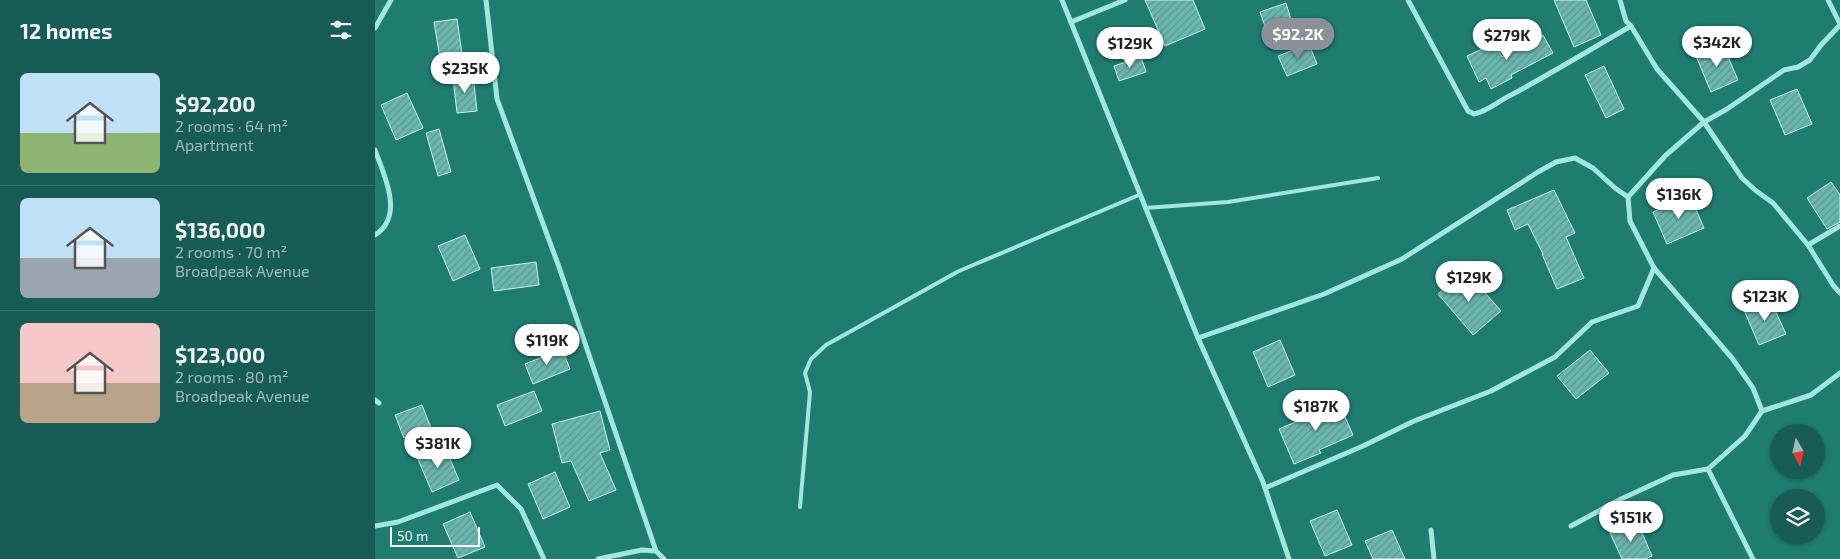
<!DOCTYPE html>
<meta charset="utf-8">
<style>
:root{--surface:#175d55;--page:#20635b;--text:#f1f3f6;--muted:#9ebab9;--line:#36726c;--accent:#8c9099}
body{margin:0;font-family:"Exo 2",sans-serif;background:var(--page);color:var(--text);height:100vh;display:flex;flex-direction:column;font-size:19px;white-space:nowrap}
*{box-sizing:border-box;margin:0}
p{font-size:16px;color:var(--muted)}
.icon{flex:none;width:28px;height:28px;fill:none;stroke:currentColor;stroke-width:2;stroke-linecap:round;stroke-linejoin:round}
.map{position:relative;flex:1;overflow:hidden}
.panel{display:flex;flex-direction:column;background:var(--surface);width:375px}
.panel>*{flex:none}
.needle{width:32px;rotate:171deg}
.controls{position:absolute;left:1395px;top:424px;display:grid;gap:10px}
.controls a{display:grid;place-items:center;width:55px;height:55px;border-radius:50%;background:var(--surface);box-shadow:0 1px 4px #0004;font-size:25px}
.scale{position:absolute;left:15px;bottom:12px;width:90px;box-sizing:border-box;padding-left:5px;border:2px solid #fff;border-top:0;font-size:14px;line-height:18px;white-space:nowrap;color:#fff;-webkit-text-stroke:4px #1f7c71;paint-order:stroke}
.price{position:absolute;translate:-50% -42px;padding:0 11px;border-radius:18px;background:#fff;color:#222;font-size:16px;line-height:32px;filter:drop-shadow(0 1px 2px #0008)}
.price::after{content:'';position:absolute;left:50%;top:30px;width:15px;height:11px;margin-left:-8px;background:inherit;clip-path:polygon(0 0,100% 0,50% 100%)}
.price.active{background:var(--accent);color:#fff}
ul{padding:0;list-style:none}
li{display:flex;align-items:center;gap:15px;height:125px;padding:0 20px}
li+li{border-top:1px solid var(--line)}
li span{display:grid;place-items:center;flex:none;width:140px;height:100px;border-radius:8px;color:#555}
li>.icon{margin-inline-start:auto}
span .icon{width:60px;height:60px;fill:#fffc;stroke-width:1}
li b{font-size:21px}
h2{display:flex;justify-content:space-between;align-items:center;height:60px;padding:0 20px;font-size:21px}
main{display:flex;flex:1;min-height:0}
.map>svg:first-child{display:block}
.building{fill:url(#building-hatch);stroke:#c5f5ef}
.lines{fill:none;stroke-linecap:round;stroke-linejoin:round}
.lane{stroke:#a1e7de;stroke-width:4}
.street{stroke:#a1e7de;stroke-width:5}
</style>
<main>
<section class="panel">
<h2>12 homes<svg class="icon" aria-label="filters" viewBox="0 0 24 24"><path d="M4 7h16M4 17h16"/><circle cx="9" cy="7" r="2"/><circle cx="15" cy="17" r="2"/></svg></h2>
<ul>
<li><span style="background:linear-gradient(#bfe0f5 60%,#8fb573 0)"><svg class="icon" aria-label="home" viewBox="0 0 24 24"><path d="M3 11l9-7 9 7M6 9v11h12V9"/></svg></span><div><b>$92,200</b><p>2 rooms · 64 m²</p><p>Apartment</p></div></li>
<li><span style="background:linear-gradient(#bfe0f5 60%,#9aa5b1 0)"><svg class="icon" aria-label="home" viewBox="0 0 24 24"><path d="M3 11l9-7 9 7M6 9v11h12V9"/></svg></span><div><b>$136,000</b><p>2 rooms · 70 m²</p><p>Broadpeak Avenue</p></div></li>
<li><span style="background:linear-gradient(#f6c9c9 60%,#b9a48a 0)"><svg class="icon" aria-label="home" viewBox="0 0 24 24"><path d="M3 11l9-7 9 7M6 9v11h12V9"/></svg></span><div><b>$123,000</b><p>2 rooms · 80 m²</p><p>Broadpeak Avenue</p></div></li>
</ul>
</section>
<div class="map">
<svg width="1465" height="559" viewBox="0 0 1465 559">
<defs>
<pattern id="building-hatch" width="6" height="6" patternUnits="userSpaceOnUse" patternTransform="scale(1.25)"><rect width="6" height="6" fill="#69b6ac"/><path d="M-1 1l2-2M0 6l6-6M5 7l2-2" fill="none" stroke="#60968f"/></pattern>
</defs>
<rect width="100%" height="100%" fill="#1f7c71"/>
<g class="building">
<path d="M770,0H818L830,29L790,46Z"/>
<path d="M1179,0H1211L1226,35L1199,47Z"/>
<path d="M911,3L917,23L892,32L885,12Z"/>
<path d="M82,19L87,54L65,58L59,22Z"/>
<path d="M1168,35L1178,53L1136,75L1137,78L1116,89L1111,78L1104,82L1092,56L1120,43L1127,57Z"/>
<path d="M934,44L942,64L912,76L903,56Z"/>
<path d="M1348,45L1363,80L1336,92L1321,56Z"/>
<path d="M766,57L771,72L744,81L739,66Z"/>
<path d="M1229,66L1249,109L1231,118L1210,75Z"/>
<path d="M98,75L102,111L82,113L78,78Z"/>
<path d="M1422,89L1437,124L1410,135L1395,100Z"/>
<path d="M32,93L48,128L21,140L6,105Z"/>
<path d="M64,129L76,172L63,176L51,133Z"/>
<path d="M1456,182L1465,195V222L1452,229L1432,198Z"/>
<path d="M1179,190L1200,233L1191,237L1209,278L1182,289L1167,254H1168L1153,224L1140,230L1132,210Z"/>
<path d="M1315,196L1329,228L1292,244L1278,212Z"/>
<path d="M90,235L105,269L78,281L63,246Z"/>
<path d="M161,262L164,285L119,291L116,268Z"/>
<path d="M1090,270L1126,311L1098,335L1063,294Z"/>
<path d="M1395,299L1411,334L1384,345L1369,310Z"/>
<path d="M905,340L920,375L893,387L878,352Z"/>
<path d="M187,349L195,369L158,384L150,364Z"/>
<path d="M1215,350L1234,373L1201,399L1182,376Z"/>
<path d="M159,391L167,411L130,426L122,405Z"/>
<path d="M963,401L978,435L944,450L946,453L919,464L904,429L937,415L936,412Z"/>
<path d="M47,405L56,428L29,438L20,415Z"/>
<path d="M225,411L235,450L225,453L241,490L214,501L196,461L187,463L177,424Z"/>
<path d="M69,445L84,480L57,492L42,457Z"/>
<path d="M180,472L195,507L168,519L153,484Z"/>
<path d="M962,510L977,545L950,556L935,521Z"/>
<path d="M95,512L110,547L83,558L68,524Z"/>
<path d="M1262,521L1277,556L1270,559H1247L1235,533Z"/>
<path d="M1017,530L1030,559H998L990,541Z"/>
</g>
<g class="lines">
<g class="lane">
<path d="M770,208L853,202L1003,178"/>
<path d="M425,507L435,392L430,373L436,359L451,345L584,271L764,195"/>
</g>
<g class="street">
<path d="M111,0L122,99L184,267L281,551"/>
<path d="M687,0L823,338L888,482L914,559"/>
<path d="M1033,0L1093,111L1099,114C1114,111 1123,101 1136,95C1177,73 1216,49 1256,26"/>
<path d="M1245,0L1251,21L1256,26L1282,69L1329,122L1367,178L1380,190L1398,203L1433,245L1465,226"/>
<path d="M1453,0L1465,24"/>
<path d="M696,22L750,0"/>
<path d="M0,28L16,0"/>
<path d="M0,150C9,175 30,216 0,235"/>
<path d="M1433,245L1458,285L1465,293"/>
<path d="M823,338L949,294L1027,259L1163,172L1181,162L1200,158L1218,168L1240,188L1253,197"/>
<path d="M0,400L4,403"/>
<path d="M1387,411L1436,395L1465,373"/>
<path d="M890,488L988,446L1039,421L1116,391L1180,357L1217,322L1263,306L1279,268"/>
<path d="M0,526L23,522L122,485L146,509L169,559"/>
<path d="M1196,526L1246,499L1298,475L1333,469"/>
<path d="M1056,530L1059,559"/>
<path d="M223,559L267,550L281,551L289,559"/>
<path d="M1378,559L1333,469L1370,436L1387,411L1378,388L1357,358L1279,268L1255,221L1253,197L1290,156L1329,122L1352,109L1409,70L1423,67L1435,60L1446,45L1465,25"/>
</g>
</g>
</svg>
<div class="controls">
<a><svg class="needle" viewBox="-14 -14 28 28"><path d="M0-13l5 13h-10z" fill="#e53935"/><path d="M0 13l5-13h-10z" fill="#9ebab9"/></svg></a>
<a><svg class="icon" aria-label="layers" viewBox="0 0 24 24"><path d="M12 4l9 5-9 5-9-5zM3 14l9 5 9-5"/></svg></a>
</div>
<div class="scale">50 m</div>
<b class="price active" style="left:923px;top:60px">$92.2K</b>
<b class="price" style="left:1132px;top:61px">$279K</b>
<b class="price" style="left:1342px;top:68px">$342K</b>
<b class="price" style="left:755px;top:69px">$129K</b>
<b class="price" style="left:90px;top:94px">$235K</b>
<b class="price" style="left:1304px;top:220px">$136K</b>
<b class="price" style="left:1094px;top:303px">$129K</b>
<b class="price" style="left:1390px;top:322px">$123K</b>
<b class="price" style="left:172px;top:366px">$119K</b>
<b class="price" style="left:941px;top:432px">$187K</b>
<b class="price" style="left:63px;top:469px">$381K</b>
<b class="price" style="left:1256px;top:543px">$151K</b>
</div>
</main>
